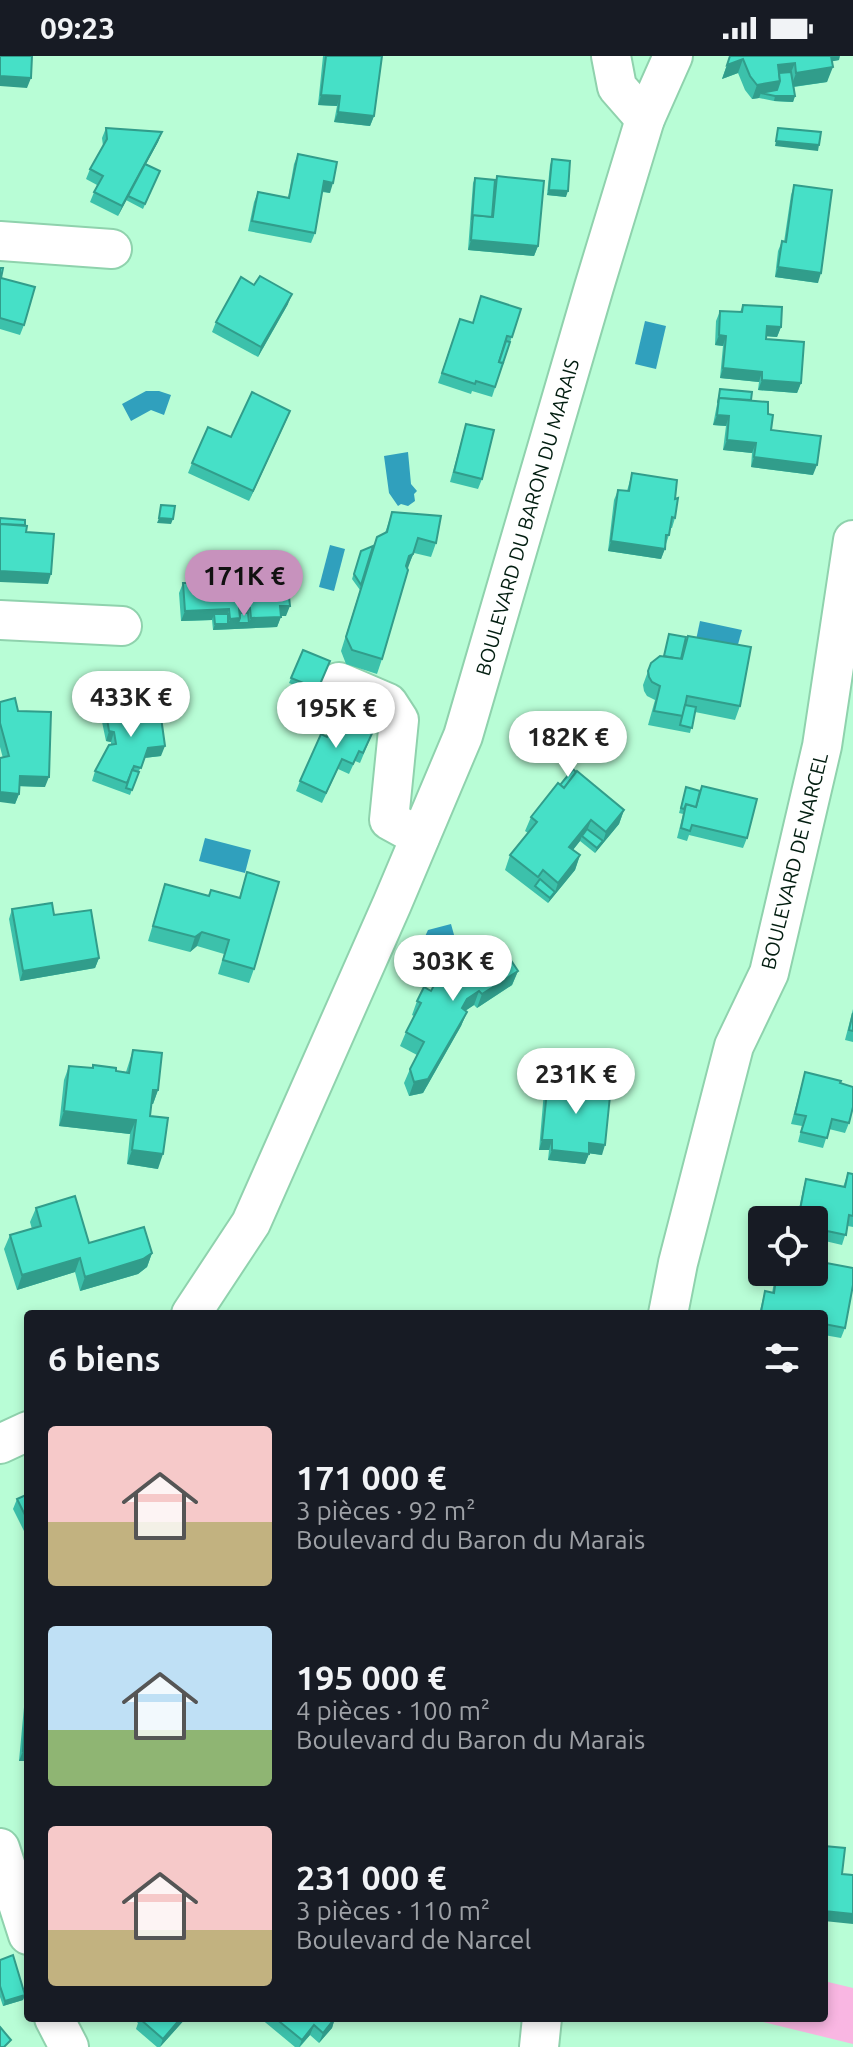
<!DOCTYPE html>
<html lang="fr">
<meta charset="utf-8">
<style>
:root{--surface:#171b24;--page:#242831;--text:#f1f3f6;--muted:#9ea1a6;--accent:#c792bd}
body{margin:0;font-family:Ubuntu,sans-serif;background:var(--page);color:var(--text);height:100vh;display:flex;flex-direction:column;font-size:30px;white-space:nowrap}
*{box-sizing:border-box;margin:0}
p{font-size:26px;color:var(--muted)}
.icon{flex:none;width:44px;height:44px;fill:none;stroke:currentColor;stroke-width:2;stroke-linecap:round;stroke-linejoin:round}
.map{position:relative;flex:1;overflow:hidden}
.drawer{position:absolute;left:24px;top:1254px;width:804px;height:712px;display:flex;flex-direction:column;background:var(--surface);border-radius:8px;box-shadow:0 4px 12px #0003}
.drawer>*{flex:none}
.tools{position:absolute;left:748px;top:1150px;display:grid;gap:16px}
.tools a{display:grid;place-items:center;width:80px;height:80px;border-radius:8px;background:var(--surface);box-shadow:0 4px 12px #0003;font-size:40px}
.price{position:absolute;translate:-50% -68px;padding:0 18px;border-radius:28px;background:#fff;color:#222;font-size:26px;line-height:52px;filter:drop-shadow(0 2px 4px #0008)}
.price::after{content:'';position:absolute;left:50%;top:48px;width:24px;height:18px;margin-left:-12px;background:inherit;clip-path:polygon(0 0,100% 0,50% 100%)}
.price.active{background:var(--accent);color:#111}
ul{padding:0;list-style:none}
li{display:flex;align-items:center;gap:24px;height:200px;padding:0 24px}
li span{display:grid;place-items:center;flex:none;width:224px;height:160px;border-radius:8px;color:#555}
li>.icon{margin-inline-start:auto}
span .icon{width:96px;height:96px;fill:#fffc;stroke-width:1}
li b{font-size:34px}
h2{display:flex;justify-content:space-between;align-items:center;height:96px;padding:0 24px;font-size:34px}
.status{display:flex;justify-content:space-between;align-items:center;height:56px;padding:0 40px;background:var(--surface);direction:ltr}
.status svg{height:22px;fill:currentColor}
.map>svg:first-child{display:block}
.green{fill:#f9b6e2}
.water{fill:#30a0bd}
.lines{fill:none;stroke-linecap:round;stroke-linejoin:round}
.minor-casing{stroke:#8fd2ad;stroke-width:42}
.minor{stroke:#fff;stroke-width:38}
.wall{fill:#3cc1ab}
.shaded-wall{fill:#319d8b}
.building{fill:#46e0c7;stroke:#319d8b;stroke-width:2}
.labels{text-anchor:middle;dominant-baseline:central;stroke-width:7;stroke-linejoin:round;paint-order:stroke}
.street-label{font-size:20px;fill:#021d10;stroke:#fff}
</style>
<div class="status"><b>09:23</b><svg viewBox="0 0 49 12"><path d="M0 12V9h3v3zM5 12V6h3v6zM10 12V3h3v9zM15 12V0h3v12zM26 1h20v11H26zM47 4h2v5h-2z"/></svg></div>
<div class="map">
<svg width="853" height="1991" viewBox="0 0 853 1991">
<rect width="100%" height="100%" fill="#b8fdd6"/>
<path class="green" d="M824,1925L853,1932V1988L747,1962H824Z"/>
<g class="water">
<path d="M645,265L666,270L656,313L635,308Z"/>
<path d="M146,335H159L171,339L164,359L151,354L131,365L122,348Z"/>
<path d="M408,396L411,428L417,435L414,438L415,445L408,450L401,448L398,450L389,437L384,400Z"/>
<path d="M330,489L345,493L334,535L319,531Z"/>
<path d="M700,565L742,574L737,592L696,584Z"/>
<path d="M205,782L251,794L245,817L199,805Z"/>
<path d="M451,868L456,886L442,890L433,911L415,902L428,874Z"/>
</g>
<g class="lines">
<defs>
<g id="minor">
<path d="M611,0L617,31L645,63"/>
<path d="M0,185L112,193"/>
<path d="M0,564L122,570"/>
<path d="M339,626L388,647L399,664L389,764L420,781"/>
<path d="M191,1258L251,1167L392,848L463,680L594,231L645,63L673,0"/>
<path d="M668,1258L678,1207L734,990L769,917L822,690L853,484"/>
<path d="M0,1388L28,1375"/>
<path d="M0,1792L28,1879"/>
<path d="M54,1962L69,1991"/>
<path d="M539,1991L542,1962"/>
</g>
</defs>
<use href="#minor" class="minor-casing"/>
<use href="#minor" class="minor"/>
</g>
<g class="wall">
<path d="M323,0H382L374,60L370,70L334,66L337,50L318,49Z"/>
<path d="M730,0L839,4L832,5L827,26L794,31L795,40L793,46L774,45L759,42L752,43L745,34L738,17L722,23Z"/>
<path d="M106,72L162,76L158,86L146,108L158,120L143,153L126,144L118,160L90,146L97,129L86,123L90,113L103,90L102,82Z"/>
<path d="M298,98L330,137L322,136L315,177L311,187L248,175L254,146L258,136L288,142L294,108Z"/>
<path d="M552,103L566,141L547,139L550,109Z"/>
<path d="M497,120L538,190L534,200L468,194L473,127L475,122L495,125Z"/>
<path d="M794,129L818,227L775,221L778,195L782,185L784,186L791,139Z"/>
<path d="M0,212L1,222L24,269L20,279L0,273Z"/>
<path d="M288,248L258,301L212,276L216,266Z"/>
<path d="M743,249L781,271L777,281L766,280V283L801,327L797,337L758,334L759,326L720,322L723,290L715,289L716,265L720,255L740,256Z"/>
<path d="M521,253L492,341L472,335L471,338L438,327L460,263L472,267Z"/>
<path d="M720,333L751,344L768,358L771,374L813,419L751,411L752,397L723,394L726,370L713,369Z"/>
<path d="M290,355L249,445L188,417L192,407L231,381Z"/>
<path d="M466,368L482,423L478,433L450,426Z"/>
<path d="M632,417L675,443V462L672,472H670L669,479L661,503L608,495L614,444L618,434L627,435Z"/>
<path d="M392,456L436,487L431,501L414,497L407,512L382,603L377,618L346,608L341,595L360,534L352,523L361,495L373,490L385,477Z"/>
<path d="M190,514L216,517L286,560H281L277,571L213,574L212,564L181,565L179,537L183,527H187Z"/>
<path d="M669,578L684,589L688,580L740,650L735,664L695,656L690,677L648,669L655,644L647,640L644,635L643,629L651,607L664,600Z"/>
<path d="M303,594L330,605L316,638L289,627Z"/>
<path d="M0,646L18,655L45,731L19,730V738L15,748L0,691Z"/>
<path d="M105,651L124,653L161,700L144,702L130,739L92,725L95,715L111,689V686L106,685L101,661Z"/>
<path d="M375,671L360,707L355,705L349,718L338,713L322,747L296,735L300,725L327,681Z"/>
<path d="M560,729L624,754L619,768L595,797L580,785L573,794L580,799L575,814L548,847L505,814L510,799L528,777L525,775L531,761Z"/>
<path d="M686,731L747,782L743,792L689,779L687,785L677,782L683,758L679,757Z"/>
<path d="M247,816L254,913L249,927L218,918L224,898L197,890L190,896L148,885L165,828L208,840L239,842Z"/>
<path d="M12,853L54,859L99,902L95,912L20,925L9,863Z"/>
<path d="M492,890L518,915L512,929L477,952L474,949L465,955L467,956L461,970L423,1037L409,1040L404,1027L410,1013L417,999L400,990L406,976L414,960L412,959L417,945L431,935L436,927L434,925L439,911Z"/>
<path d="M853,953V986L845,984Z"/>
<path d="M133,994L158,1034L153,1048H151L150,1060L158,1113L127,1108L130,1078L59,1070L64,1024L69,1010L92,1012L93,1009L116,1015L126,1016Z"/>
<path d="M805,1016L840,1027L849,1067L845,1077L829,1073L823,1092L798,1086L802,1070L791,1068Z"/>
<path d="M548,1025L602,1099L589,1097L585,1108L548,1104L549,1094H539L544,1035Z"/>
<path d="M848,1117L853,1118V1171L848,1170L842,1189L825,1185L821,1206L818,1216L814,1215V1164H797L803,1133L806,1123L843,1131Z"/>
<path d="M36,1152L89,1187L152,1197L147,1211L138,1218L80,1235L75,1216L17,1234L4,1193L10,1179L32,1173L30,1166Z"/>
<path d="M821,1206L845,1272L841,1282L824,1279V1258H759L765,1235L772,1237L776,1216L818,1217Z"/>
<path d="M28,1438V1483L13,1453L17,1443Z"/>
<path d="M27,1641H28V1705H19L24,1651Z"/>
<path d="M0,1904L25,1939L23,1944L3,1950L0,1941Z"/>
<path d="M133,1962H186L160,1991H157L136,1973L138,1967Z"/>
<path d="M260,1962H335L332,1972L319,1987L310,1979L300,1991H295Z"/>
</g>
<g class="shaded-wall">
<path d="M827,0H840L839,4L824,7Z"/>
<path d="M743,3L738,17L722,23L727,9Z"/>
<path d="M795,7L789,21L775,23L778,9Z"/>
<path d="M833,11L827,26L791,31L796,17Z"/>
<path d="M0,20L31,22L27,32L0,30Z"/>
<path d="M780,25L775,39L761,37L759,42L752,43L757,29Z"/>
<path d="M321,39L340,40L337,50L318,49Z"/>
<path d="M775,40H795L793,46L774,45Z"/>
<path d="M338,56L374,60L370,70L334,66Z"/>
<path d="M162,76L158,86L118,160L122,150Z"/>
<path d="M776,85L819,89L818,95L775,90Z"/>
<path d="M324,125L333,127L330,137L321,135Z"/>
<path d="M549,134L568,135L566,141L547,139Z"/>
<path d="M471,184L538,190L534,200L468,194Z"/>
<path d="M778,211L821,217L818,227L775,221Z"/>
<path d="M292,238L288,248L258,301L261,291Z"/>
<path d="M767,270L781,271L777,281L763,280Z"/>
<path d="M719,279L726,280L723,290L715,289Z"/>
<path d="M723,312L762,316L759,326L720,322Z"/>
<path d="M762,324L801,327L797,337L758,334Z"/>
<path d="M290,355L286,365L249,445L253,435Z"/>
<path d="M717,359L729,360L726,370L713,369Z"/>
<path d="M727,384L756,387L752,397L723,394Z"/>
<path d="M754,401L817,409L813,419L751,411Z"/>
<path d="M159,462L173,463L171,468L157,467Z"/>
<path d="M611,485L665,493L661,503L608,495Z"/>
<path d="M413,498L408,512L404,514L409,500Z"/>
<path d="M0,515L51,518L48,528L0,526Z"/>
<path d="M280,550H290L286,560H276Z"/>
<path d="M239,552H250L246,562H238Z"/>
<path d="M229,553L226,563L214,558L212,564L181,565L185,555Z"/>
<path d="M281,561L277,571L213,574L215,568H228L230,563L240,562L249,567L251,562Z"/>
<path d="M109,675L114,676L111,686L106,685Z"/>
<path d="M165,690L161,700L144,702L148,692Z"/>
<path d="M20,720L49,721L45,731L16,730Z"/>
<path d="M0,736L19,738L15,748L0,746Z"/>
<path d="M624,754L619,768L595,797L597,792L603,786L606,776Z"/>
<path d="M591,764L586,778L582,780L580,785L564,805L569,791Z"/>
<path d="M580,799L575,814L548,847L550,842L555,836L558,827Z"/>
<path d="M202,876L197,890L190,896L195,881Z"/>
<path d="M99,902L95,912L20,925L23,915Z"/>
<path d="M518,915L512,929L477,952L482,938Z"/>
<path d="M479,935L474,949L462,957V952L467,943Z"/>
<path d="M467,956L461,970L423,1037L409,1040L414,1026Z"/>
<path d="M153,1034H158L153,1048H148Z"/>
<path d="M64,1055L136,1064L130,1078L59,1070Z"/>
<path d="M542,1084H552L549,1094H539Z"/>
<path d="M589,1087L605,1089L602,1099L586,1097Z"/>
<path d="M132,1094L163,1098L158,1113L127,1108Z"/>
<path d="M552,1094L589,1098L585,1108L548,1104Z"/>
<path d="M152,1197L147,1211L138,1218L80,1235L85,1221Z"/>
<path d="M80,1202L75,1216L17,1234L22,1219Z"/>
<path d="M23,1695H28V1705H19Z"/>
<path d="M824,1855L853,1858V1868L824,1865Z"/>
<path d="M25,1939L23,1944L3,1950L5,1945Z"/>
<path d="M181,1962H186L160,1991L163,1983Z"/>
<path d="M335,1962L332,1972L319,1987L323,1977Z"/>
<path d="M314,1969L310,1979L299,1991L302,1984Z"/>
</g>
<g class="building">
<path d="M0,0H32L31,22L0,20Z"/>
<path d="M326,0H382L374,60L338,56L340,40L321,39Z"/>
<path d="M730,0H831L833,11L796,17L795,7L778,9L780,25L757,29L750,20L743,3L727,9Z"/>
<path d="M791,16L795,40H775L761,37L777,34L780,25L779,17Z"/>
<path d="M106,72L162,76L122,150L94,136L103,120L90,113L107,83Z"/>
<path d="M778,72L821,76L819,89L776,85Z"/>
<path d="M298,98L337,106L333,127L324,125L315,177L252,165L258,136L289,142Z"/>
<path d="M552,103L570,105L568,135L549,134Z"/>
<path d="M145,108L160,115L145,148L128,140Z"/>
<path d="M497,120L544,125L538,190L471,184L473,159L493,161Z"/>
<path d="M475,122L495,124L492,161L473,159L472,164Z"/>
<path d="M794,129L832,134L821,217L778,211L782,185L786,186Z"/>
<path d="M0,212H3L1,222L35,231L24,269L0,262Z"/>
<path d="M260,220L292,238L261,291L216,266L241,221L254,229Z"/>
<path d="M481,240L521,253L512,281L507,280L499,306L503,307L495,331L476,325L475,328L442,317L460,263L473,267Z"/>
<path d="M743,249L782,251L781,271L767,270L766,283L804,286L801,327L762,324V316L723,312L726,280L719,279L720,255L742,256Z"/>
<path d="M506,285L510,286L503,307L499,306Z"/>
<path d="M720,333L752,336L751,344L719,342L718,347Z"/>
<path d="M252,336L290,355L253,435L192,407L208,371L231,381Z"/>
<path d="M719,342L768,346V358L773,359L771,374L821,380L817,409L754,401L756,387L727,384L729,360L717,359Z"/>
<path d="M466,368L494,374L482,423L454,416Z"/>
<path d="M632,417L677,424L675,443L678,442L675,462L672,461L669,479H666L665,493L611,485L618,434L629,435Z"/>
<path d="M161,449L175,450L173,463L159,462Z"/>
<path d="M392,456L441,460L436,487L418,482L413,498L409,500L406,510L408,514L382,603L352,594L346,581L377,481L387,476Z"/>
<path d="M0,462L25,464V469L0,468Z"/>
<path d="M0,468L27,470L26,476L54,478L51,518L0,515Z"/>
<path d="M373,490L361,529L354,518L361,495Z"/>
<path d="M216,512V519L250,516V522L272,521L274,532L288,531L290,550H280L281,561L251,562L250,552H239L240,562L230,563L229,553L185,555L183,527H191L190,514Z"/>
<path d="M276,514L284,523L286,531L274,532L272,521L250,522V516L216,519V517Z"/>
<path d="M240,557H248L249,567H238L240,562Z"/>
<path d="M214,558H228V568H215Z"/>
<path d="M669,578L686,581L681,603L664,600Z"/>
<path d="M688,580L751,591L740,650L687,640L683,660L654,655L660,630L652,626L649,621L648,615L651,607L660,600L682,603Z"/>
<path d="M303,594L330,605L318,633L291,622Z"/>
<path d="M15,642L18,655L51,656L49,721L20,720L19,738L0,736V702L9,700L0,667V646Z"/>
<path d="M159,647L165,690L148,692L141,712L134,710L127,727L95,715L109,689L116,688L114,676L109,675L105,651L124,648V653Z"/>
<path d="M685,649L696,651L692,672L680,669Z"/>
<path d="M338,655L375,671L363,697L359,695L353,708L342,703L326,737L300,725L321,678L327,681Z"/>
<path d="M573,713L576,716L564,732L560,729Z"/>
<path d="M132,714L139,716L132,734L126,732Z"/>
<path d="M577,715L624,754L606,776L591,764L569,791L580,799L558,827L543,814L538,821L510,799L537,766L531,761L558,727L564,732Z"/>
<path d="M702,730L757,743L747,782L692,769L690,775L681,772L686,748L696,751Z"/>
<path d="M686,731L700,735L696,751L686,748L684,753L681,752Z"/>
<path d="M587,773L603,785L597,792L582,780Z"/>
<path d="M247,816L279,826L254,913L223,904L229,884L202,876L195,881L153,870L165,828L209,840L211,834L240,842Z"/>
<path d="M540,823L555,836L550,842L535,830Z"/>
<path d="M52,847L54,859L91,854L99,902L23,915L12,853Z"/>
<path d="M489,885L492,890L465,908L462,903Z"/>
<path d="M499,886L518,915L482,938L479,935L467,943L462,952L467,956L428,1023L414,1026L410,1013L424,986L406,976L421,947L417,945L424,931L431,935L442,915L439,911L459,898L465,908Z"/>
<path d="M853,957V975L849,974Z"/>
<path d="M133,994L162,997L158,1034H153L150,1060L168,1062L163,1098L132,1094L136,1064L64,1055L69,1010L93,1012V1009L116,1012V1015L129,1017Z"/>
<path d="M805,1016L841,1025L840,1027L853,1031V1051L849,1067L832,1063L827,1082L801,1076L806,1060L795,1058Z"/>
<path d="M548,1025L611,1030L605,1089L589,1087V1098L552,1094V1084H542Z"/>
<path d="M848,1117L853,1118V1160L849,1159L846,1179L827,1175L821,1206L814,1205V1164H798L806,1123L845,1131Z"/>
<path d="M75,1140L89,1187L144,1171L152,1197L143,1203L85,1221L80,1202L22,1219L10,1179L41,1170L36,1152Z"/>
<path d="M821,1206L853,1212V1229L845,1272L824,1268V1258H771L761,1256L765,1235L774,1237L777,1216H813L819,1217Z"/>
<path d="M28,1438V1465L17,1443Z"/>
<path d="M27,1641H28V1695H23Z"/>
<path d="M824,1790L845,1792L842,1818L853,1819V1858L824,1855Z"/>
<path d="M13,1899L25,1939L5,1945L0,1930V1904Z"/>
<path d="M141,1962H181L163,1983L140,1963Z"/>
<path d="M275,1962H335L323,1977L314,1969L302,1984Z"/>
<path d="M0,1971L11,1984L4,1991H0Z"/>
</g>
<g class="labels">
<g class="street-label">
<text transform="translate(527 461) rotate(-74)">BOULEVARD DU BARON DU MARAIS</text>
<text transform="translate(794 805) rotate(-76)">BOULEVARD DE NARCEL</text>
</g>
</g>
</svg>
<div class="tools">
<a><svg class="icon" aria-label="locate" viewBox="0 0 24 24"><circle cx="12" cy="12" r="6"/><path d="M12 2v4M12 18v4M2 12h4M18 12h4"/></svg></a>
</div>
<b class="price active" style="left:244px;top:562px">171K €</b>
<b class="price" style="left:131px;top:683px">433K €</b>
<b class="price" style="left:336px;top:694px">195K €</b>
<b class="price" style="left:568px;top:723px">182K €</b>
<b class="price" style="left:453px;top:947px">303K €</b>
<b class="price" style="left:576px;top:1060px">231K €</b>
<section class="drawer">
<h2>6 biens<svg class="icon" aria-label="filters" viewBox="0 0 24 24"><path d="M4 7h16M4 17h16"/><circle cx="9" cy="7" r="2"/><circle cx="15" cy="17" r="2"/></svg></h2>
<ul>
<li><span style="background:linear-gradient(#f6c9c9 60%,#c2b280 0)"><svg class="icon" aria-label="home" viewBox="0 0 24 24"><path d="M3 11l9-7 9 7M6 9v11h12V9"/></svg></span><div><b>171 000 €</b><p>3 pièces · 92 m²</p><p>Boulevard du Baron du Marais</p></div></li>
<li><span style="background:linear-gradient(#bfe0f5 65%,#8fb573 0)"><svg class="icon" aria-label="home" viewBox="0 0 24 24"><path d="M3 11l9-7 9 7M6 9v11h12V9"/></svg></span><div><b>195 000 €</b><p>4 pièces · 100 m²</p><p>Boulevard du Baron du Marais</p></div></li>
<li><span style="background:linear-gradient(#f6c9c9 65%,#c2b280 0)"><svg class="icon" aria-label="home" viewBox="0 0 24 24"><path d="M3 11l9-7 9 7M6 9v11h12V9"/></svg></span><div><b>231 000 €</b><p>3 pièces · 110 m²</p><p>Boulevard de Narcel</p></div></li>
</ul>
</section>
</div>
